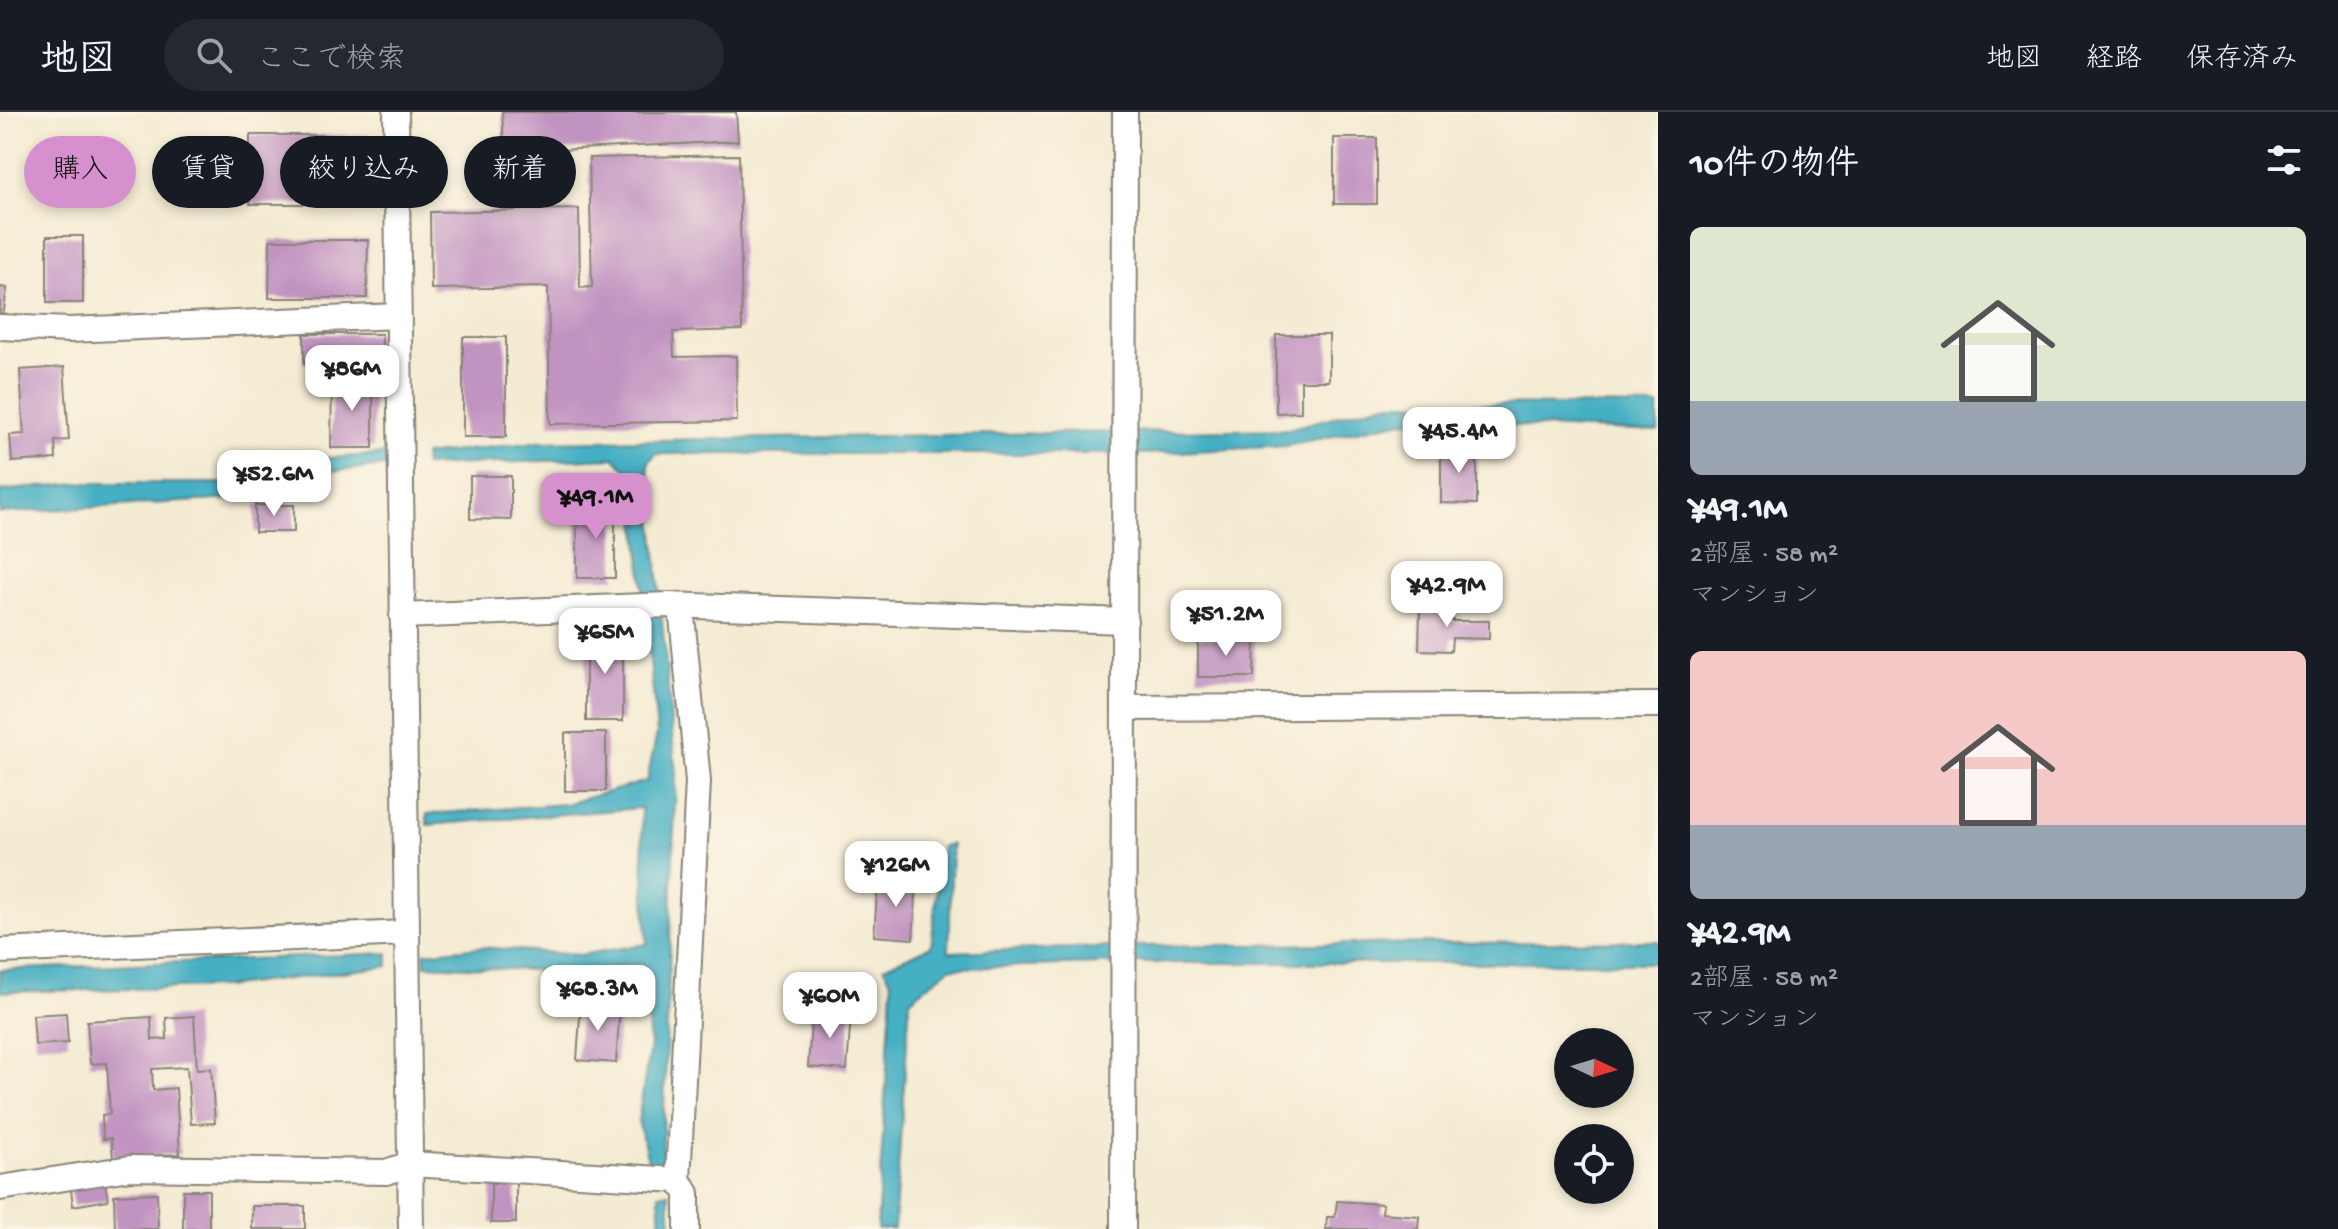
<!DOCTYPE html>
<html lang="ja">
<meta charset="utf-8">
<style>
:root{--surface:#171b24;--page:#242831;--text:#f1f3f6;--muted:#9ea1a6;--line:#363941;--accent:#d690ce}
body{margin:0;font-family:"Gochi Hand","Klee One",sans-serif;background:var(--page);color:var(--text);height:100vh;display:flex;flex-direction:column;font-size:30px;white-space:nowrap}
*{box-sizing:border-box;margin:0}
p{font-size:26px;color:var(--muted)}
.icon{flex:none;width:44px;height:44px;fill:none;stroke:currentColor;stroke-width:2;stroke-linecap:round;stroke-linejoin:round}
.map{position:relative;flex:1;overflow:hidden}
.sheet{display:flex;flex-direction:column;background:var(--surface);width:680px}
.sheet>*{flex:none}
.hud{position:absolute;left:24px;top:24px;width:760px;height:72px;display:flex;gap:16px}
.needle{width:52px;rotate:94deg}
.tools{position:absolute;left:1554px;top:916px;display:grid;gap:16px}
.tools a{display:grid;place-items:center;width:80px;height:80px;border-radius:50%;background:var(--surface);box-shadow:0 4px 12px #0003;font-size:40px}
.price{position:absolute;translate:-50% -68px;padding:0 18px;border-radius:16px;background:#fff;color:#222;font-size:26px;line-height:52px;filter:drop-shadow(0 2px 4px #0008)}
.price::after{content:'';position:absolute;left:50%;top:48px;width:24px;height:18px;margin-left:-12px;background:inherit;clip-path:polygon(0 0,100% 0,50% 100%)}
.price.active{background:var(--accent);color:#111}
ul{padding:0;list-style:none}
li{display:grid;align-content:center;gap:16px;height:424px;padding:0 32px}
li span{display:grid;place-items:center;height:248px;border-radius:12px;color:#555}
li>.icon{margin-inline-start:auto}
span .icon{width:144px;height:144px;fill:#fffc;stroke-width:1}
li b{font-size:34px}
h2{display:flex;justify-content:space-between;align-items:center;height:96px;padding:0 32px;font-size:34px}
.chip{padding:0 28px;border-radius:36px;background:var(--surface);box-shadow:0 4px 12px #0003;font-size:28px;line-height:72px}
.chip.active{background:var(--accent);color:#111}
header{display:flex;align-items:center;gap:48px;box-sizing:border-box;height:112px;padding:0 40px;background:var(--surface);border-bottom:2px solid var(--line)}
header strong{font-size:38px}
nav{display:flex;gap:44px;margin-inline-start:auto;font-size:28px}
.search{width:560px;height:72px;background:var(--page);display:flex;align-items:center;gap:20px;box-sizing:border-box;padding:0 28px;border-radius:44px;color:var(--muted);font-size:30px}
main{display:flex;flex:1;min-height:0}
.map>svg:first-child{display:block}
.water{fill:#44afc3;stroke:#306670;stroke-width:2}
.building{fill:#c193c1}
.lines{fill:none;stroke-linecap:round;stroke-linejoin:round}
.street-casing{stroke:#888478;stroke-width:28}
.street{stroke:#fff;stroke-width:24}
</style>
<header>
<strong>地図</strong>
<div class="search"><svg class="icon" aria-label="search" viewBox="0 0 24 24"><circle cx="10" cy="10" r="6"/><path d="M15 15l6 6"/></svg>ここで検索</div>
<nav><a>地図</a><a>経路</a><a>保存済み</a></nav>
</header>
<main>
<div class="map">
<svg width="1658" height="1117" viewBox="0 0 1658 1117">
<rect width="100%" height="100%" fill="#fcf5e5"/>
<filter id="ink" filterUnits="userSpaceOnUse"><feTurbulence type="fractalNoise" baseFrequency=".0125" numOctaves="2"/><feDisplacementMap in="SourceGraphic" scale="16" xChannelSelector="R" yChannelSelector="G"/><feConvolveMatrix kernelMatrix="1 2 1 2 8 2 1 2 1" color-interpolation-filters="sRGB"/></filter>
<filter id="wash" filterUnits="userSpaceOnUse"><feTurbulence type="fractalNoise" baseFrequency=".006" numOctaves="4" result="noise"/><feDisplacementMap in="SourceGraphic" scale="32" xChannelSelector="R" yChannelSelector="G"/><feGaussianBlur stdDeviation="1.8" result="paint"/><feColorMatrix in="noise" values="0 0 0 0 0 0 0 0 0 0 0 0 0 0 0 0 0 1.4 0 .05"/><feComposite in="paint" operator="in"/></filter>
<g filter="url(#wash)">
<rect width="100%" height="100%" fill="#f4ebd3"/>
<g class="water">
<path d="M1386,291L1658,294V320L1403,309L1287,334L1141,342H656L648,351L676,664L662,1055L649,1052L638,1009L650,934L643,852L574,860L424,853V841L481,835L579,843L647,832L641,696L427,713V702L565,692L647,669L657,621L632,364L615,346L425,354L424,343L537,330L1288,317Z"/>
<path d="M386,342V354L314,361L233,387L0,401V379L78,371H224L296,348Z"/>
<path d="M952,732L949,840L1136,834L1658,829V851H1140L950,856L910,888L894,1117H877L892,872L884,855L931,834L942,734Z"/>
<path d="M388,841V854L224,875L0,880V858Z"/>
<path d="M669,1081L671,1117H661L659,1082Z"/>
</g>
<g id="blocks">
<g class="building">
<path d="M502,0H736L738,29L558,38L559,63L506,66Z"/>
<rect x="250" y="23" width="120" height="69"/>
<rect x="1334" y="26" width="43" height="66"/>
<path d="M739,43L742,218L673,220L674,245L736,244L737,309L550,312L548,175L431,177L430,100L579,97L580,176L592,175L589,46Z"/>
<rect x="47" y="124" width="36" height="67"/>
<path d="M270,128H368L367,186H269Z"/>
<path d="M0,175L7,176L3,205H0Z"/>
<path d="M304,222H382L381,252H304Z"/>
<path d="M1276,223H1329V269H1301V300L1276,301Z"/>
<rect x="463" y="225" width="43" height="100"/>
<path d="M64,255L69,328L55,329L56,347L12,350L10,323L24,322L20,258Z"/>
<path d="M332,265H373V336H331Z"/>
<path d="M1441,334H1477V392L1441,391Z"/>
<path d="M470,364H511V408L470,407Z"/>
<rect x="577" y="392" width="38" height="74"/>
<rect x="255" y="393" width="39" height="27"/>
<path d="M1420,495L1452,496V509H1489V527L1452,526L1451,539L1419,538Z"/>
<path d="M623,519V609H586V520Z"/>
<path d="M1198,526L1255,527L1254,565H1198Z"/>
<rect x="565" y="621" width="41" height="58"/>
<path d="M878,767L917,769L913,827L874,824Z"/>
<path d="M581,891L620,894L616,951L577,948Z"/>
<path d="M812,898L851,901L847,958L808,955Z"/>
<path d="M66,901L68,931L35,933L33,903Z"/>
<path d="M194,904L197,957L211,956L215,1011L191,1012L187,955L152,957L153,978L176,976L180,1042L113,1046L111,1026L103,1027L102,1003L110,1002L107,951L90,952L87,909L151,905L152,928L167,927L166,906Z"/>
<path d="M105,1071L108,1088L73,1094L71,1077Z"/>
<rect x="491" y="1071" width="25" height="40"/>
<rect x="183" y="1078" width="26" height="39"/>
<path d="M157,1081L158,1117H115L114,1083Z"/>
<path d="M1337,1089L1383,1092L1382,1101L1419,1104L1418,1117H1326L1327,1105H1335Z"/>
<rect x="252" y="1094" width="53" height="23"/>
</g>
</g>
</g>
<g filter="url(#ink)">
<use href="#blocks" fill-opacity="0" stroke="#888478" stroke-width="2"/>
<g class="lines">
<defs>
<g id="street">
<path d="M396,0L411,1117"/>
<path d="M0,215L69,218L398,204"/>
<path d="M402,504L668,493L1125,509"/>
<path d="M1125,596L1658,593"/>
<path d="M0,839L406,821"/>
<path d="M678,1068L698,669L681,494"/>
<path d="M0,1076L130,1056L386,1060L410,1052L678,1068L687,1081V1117"/>
<path d="M1123,1117L1125,0"/>
</g>
</defs>
<use href="#street" class="street-casing"/>
<use href="#street" class="street"/>
</g>
</g>
</svg>
<div class="tools">
<a><svg class="needle" viewBox="-14 -14 28 28"><path d="M0-13l5 13h-10z" fill="#e53935"/><path d="M0 13l5-13h-10z" fill="#9ea1a6"/></svg></a>
<a><svg class="icon" aria-label="locate" viewBox="0 0 24 24"><circle cx="12" cy="12" r="6"/><path d="M12 2v4M12 18v4M2 12h4M18 12h4"/></svg></a>
</div>
<b class="price" style="left:352px;top:301px">¥86M</b>
<b class="price" style="left:1459px;top:363px">¥45.4M</b>
<b class="price" style="left:274px;top:406px">¥52.6M</b>
<b class="price active" style="left:596px;top:429px">¥49.1M</b>
<b class="price" style="left:1447px;top:517px">¥42.9M</b>
<b class="price" style="left:1226px;top:546px">¥51.2M</b>
<b class="price" style="left:605px;top:564px">¥65M</b>
<b class="price" style="left:896px;top:797px">¥126M</b>
<b class="price" style="left:598px;top:921px">¥68.3M</b>
<b class="price" style="left:830px;top:928px">¥60M</b>
<div class="hud">
<a class="chip active">購入</a>
<a class="chip">賃貸</a>
<a class="chip">絞り込み</a>
<a class="chip">新着</a>
</div>
</div>
<section class="sheet">
<h2>10件の物件<svg class="icon" aria-label="filters" viewBox="0 0 24 24"><path d="M4 7h16M4 17h16"/><circle cx="9" cy="7" r="2"/><circle cx="15" cy="17" r="2"/></svg></h2>
<ul>
<li><span style="background:linear-gradient(#dfe7d0 70%,#9aa5b1 0)"><svg class="icon" aria-label="home" viewBox="0 0 24 24"><path d="M3 11l9-7 9 7M6 9v11h12V9"/></svg></span><div><b>¥49.1M</b><p>2部屋 · 58 m²</p><p>マンション</p></div></li>
<li><span style="background:linear-gradient(#f6c9c9 70%,#9aa5b1 0)"><svg class="icon" aria-label="home" viewBox="0 0 24 24"><path d="M3 11l9-7 9 7M6 9v11h12V9"/></svg></span><div><b>¥42.9M</b><p>2部屋 · 58 m²</p><p>マンション</p></div></li>
</ul>
</section>
</main>
